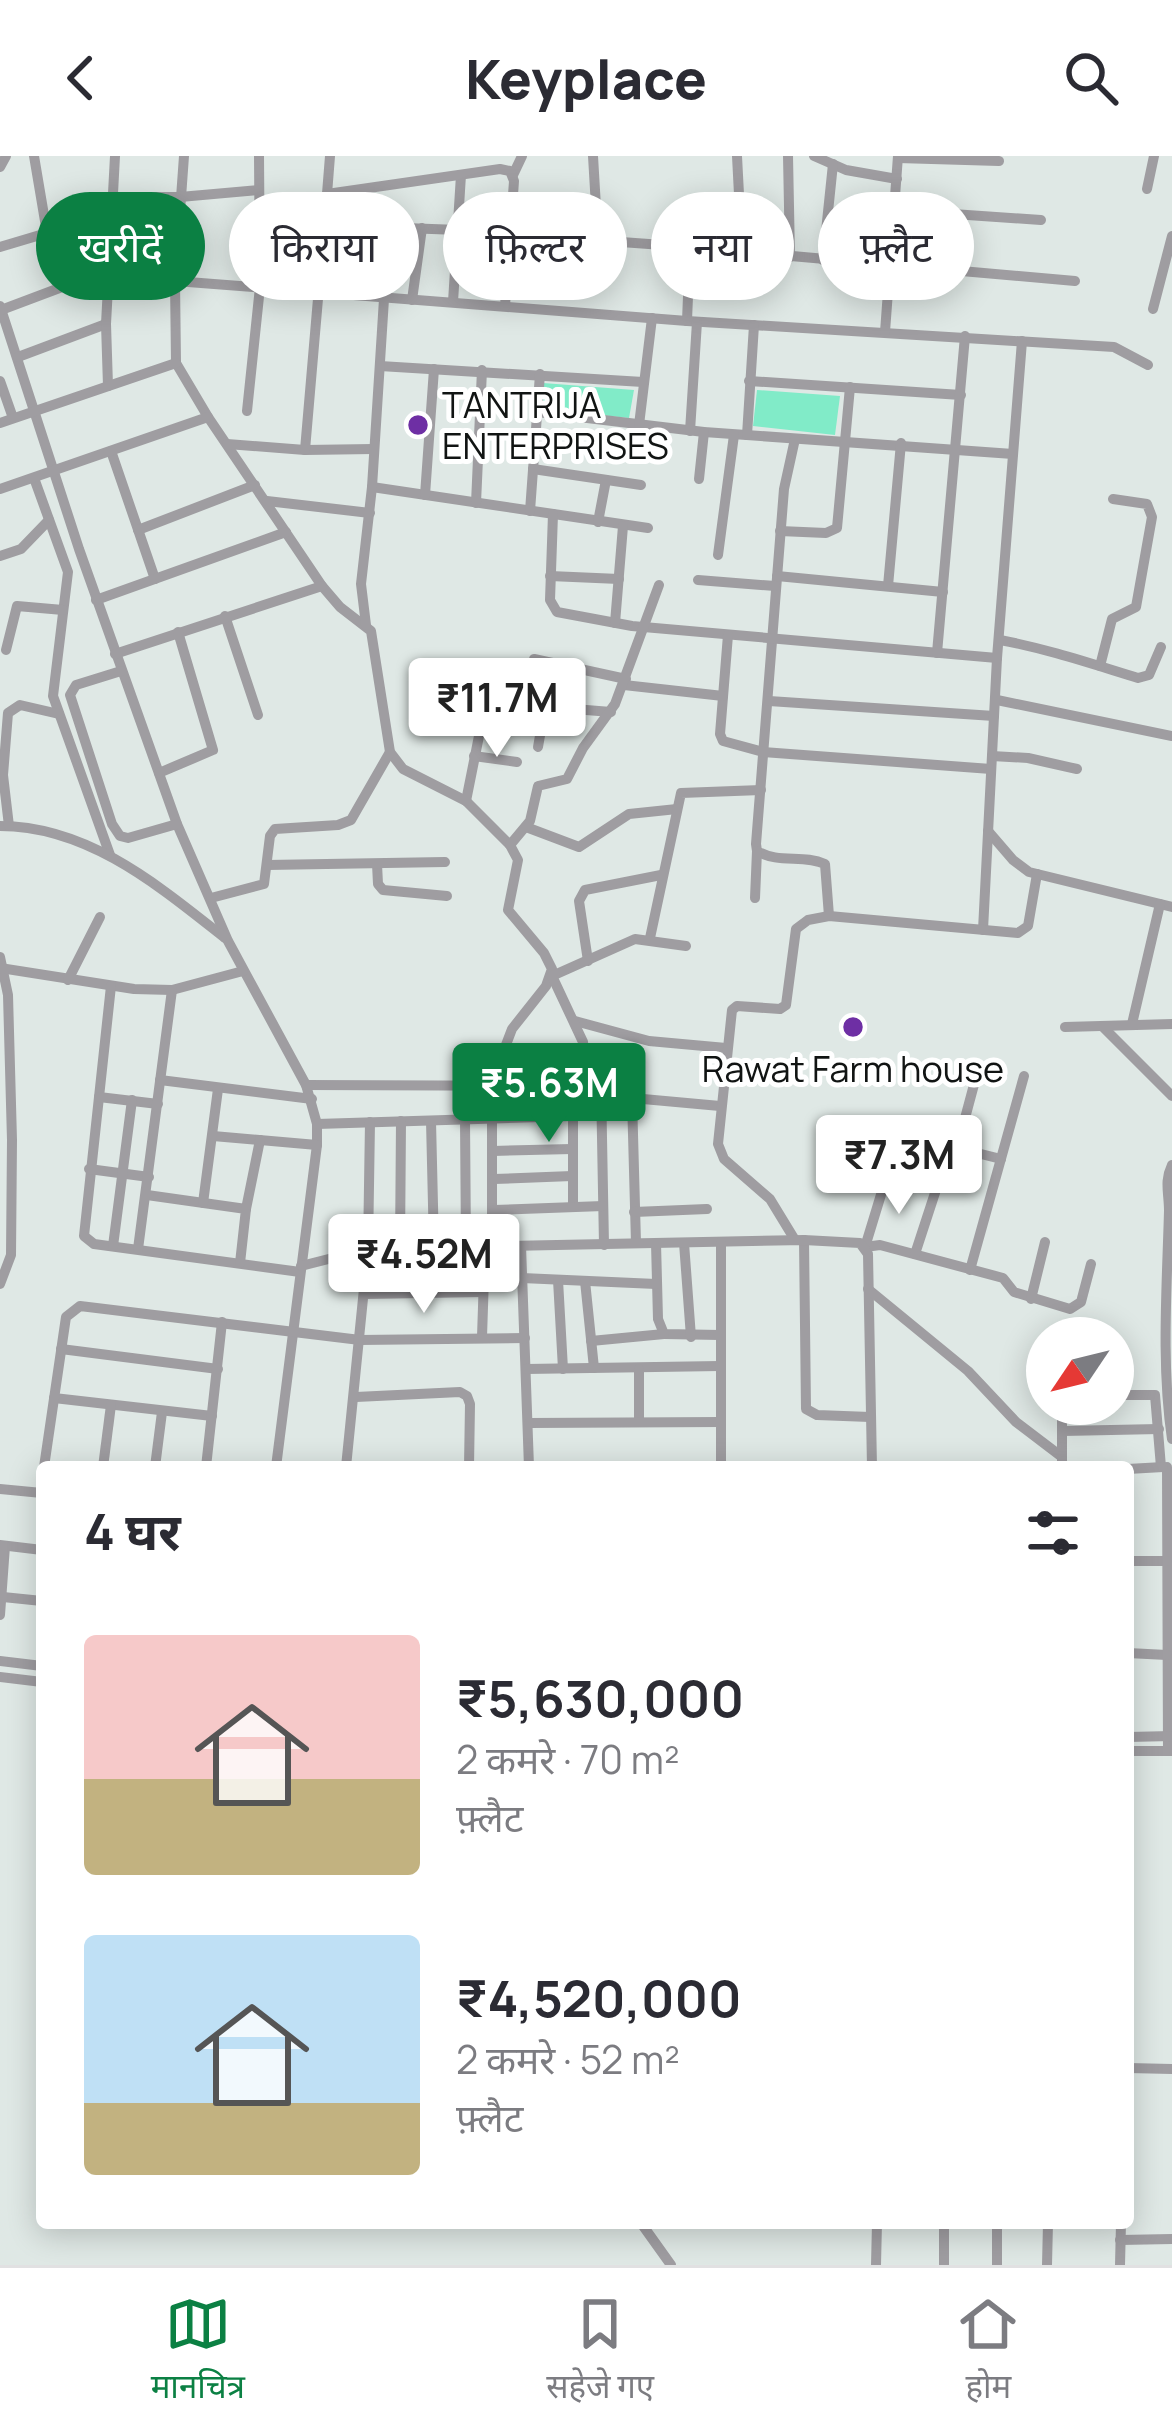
<!DOCTYPE html>
<html lang="hi">
<meta charset="utf-8">
<style>
:root{--surface:#fff;--page:#f7f7f7;--text:#2b2b33;--muted:#7c7c81;--line:#e1e1e2;--accent:#0b8043}
body{margin:0;font-family:Manrope,"Noto Sans Devanagari",sans-serif;background:var(--page);color:var(--text);height:100vh;display:flex;flex-direction:column;font-size:45px;white-space:nowrap}
*{box-sizing:border-box;margin:0}
p{font-size:39px;color:var(--muted)}
.icon{flex:none;width:66px;height:66px;fill:none;stroke:currentColor;stroke-width:2;stroke-linecap:round;stroke-linejoin:round}
.map{position:relative;flex:1;overflow:hidden}
.drawer{position:absolute;left:36px;top:1305px;width:1098px;height:768px;display:flex;flex-direction:column;background:var(--surface);border-radius:12px;box-shadow:0 6px 30px #0003}
.drawer>*{flex:none}
.banner{position:absolute;left:36px;top:36px;width:1101px;height:108px;display:flex;gap:24px}
.needle{width:78px;rotate:235deg}
.tools{position:absolute;left:1026px;top:1161px;display:grid;gap:24px}
.tools a{display:grid;place-items:center;width:108px;height:108px;border-radius:50%;background:var(--surface);box-shadow:0 6px 30px #0003;font-size:60px}
.price{position:absolute;translate:-50% -102px;padding:0 27px;border-radius:12px;background:#fff;color:#222;font-size:39px;line-height:78px;filter:drop-shadow(0 3px 6px #0008)}
.price::after{content:'';position:absolute;left:50%;top:72px;width:36px;height:27px;margin-left:-18px;background:inherit;clip-path:polygon(0 0,100% 0,50% 100%)}
.price.current{background:var(--accent);color:#fff}
ul{padding:0;list-style:none}
li{display:flex;align-items:center;gap:36px;height:300px;padding:0 48px}
li span{display:grid;place-items:center;flex:none;width:336px;height:240px;border-radius:12px;color:#555}
li>.icon{margin-inline-start:auto}
span .icon{width:144px;height:144px;fill:#fffc;stroke-width:1}
li b{font-size:51px}
h2{display:flex;justify-content:space-between;align-items:center;height:144px;padding:0 48px;font-size:51px}
.tag{padding:0 42px;border-radius:54px;background:var(--surface);box-shadow:0 6px 30px #0003;font-size:42px;line-height:108px}
.tag.current{background:var(--accent);color:#fff}
header{display:flex;justify-content:space-between;align-items:center;height:156px;padding:0 48px;background:var(--surface);font-size:54px;font-weight:800}
.menu{display:flex;justify-content:space-around;align-items:center;height:168px;border-top:3px solid var(--line);background:var(--surface);font-size:33px;color:var(--muted)}
.menu a{display:grid;justify-items:center;gap:6px}
.menu .current{color:var(--accent)}
.map>svg:first-child{display:block}
.green{fill:#81ebc8}
.lines{fill:none;stroke-linecap:round;stroke-linejoin:round}
.minor{stroke:#9f9da1;stroke-width:10}
.poi-dot{fill:#6e2fa4;stroke:#fff;stroke-width:4.5}
.labels{text-anchor:middle;dominant-baseline:central;stroke-width:10;stroke-linejoin:round;paint-order:stroke}
.poi-label{font-size:36px;fill:#111413;stroke:#fff;text-anchor:start}
</style>
<header><svg class="icon" aria-label="back" viewBox="0 0 24 24"><path d="M15 5l-7 7 7 7"/></svg>Keyplace<svg class="icon" aria-label="search" viewBox="0 0 24 24"><circle cx="10" cy="10" r="6"/><path d="M15 15l6 6"/></svg></header>
<div class="map">
<svg width="1172" height="2109" viewBox="0 0 1172 2109">
<rect width="100%" height="100%" fill="#dfe8e5"/>
<g class="green">
<path d="M543,227L634,234L629,262L543,253Z"/>
<path d="M757,234L840,240L835,279L753,270Z"/>
</g>
<g class="lines">
<g class="minor">
<path d="M34,0L47,77"/>
<path d="M184,0L175,125L176,207L208,261L322,430L340,451L371,475L390,596L403,613L466,645L510,689L518,704L508,754L544,797L552,813L546,830L512,873L496,915L492,962V1090"/>
<path d="M593,0L598,85"/>
<path d="M737,0L742,96"/>
<path d="M788,0L790,101"/>
<path d="M814,0L846,14L897,23"/>
<path d="M898,2L999,5"/>
<path d="M0,11L6,0"/>
<path d="M513,19L522,0"/>
<path d="M1147,33L1154,0"/>
<path d="M327,38L330,0"/>
<path d="M116,41H180L259,34"/>
<path d="M895,54L1041,64"/>
<path d="M323,69L459,74"/>
<path d="M511,78L690,91L687,165"/>
<path d="M0,91L114,57"/>
<path d="M690,91L1075,125"/>
<path d="M823,104L833,8"/>
<path d="M175,125L687,165L1114,191L1148,209"/>
<path d="M412,144L422,72"/>
<path d="M453,146L461,19"/>
<path d="M0,150L79,393L177,668L228,785L306,929L317,968V989L276,1311"/>
<path d="M1153,153L1172,80"/>
<path d="M1,154L110,113"/>
<path d="M885,176L898,0"/>
<path d="M18,201L106,168"/>
<path d="M380,210L643,226"/>
<path d="M0,225L13,262"/>
<path d="M749,225L961,239"/>
<path d="M108,230L106,168L115,0"/>
<path d="M247,255L260,131L259,0"/>
<path d="M537,256L704,276L1013,298"/>
<path d="M0,267L176,207"/>
<path d="M639,269L652,162"/>
<path d="M690,275L697,166"/>
<path d="M747,279L754,169"/>
<path d="M795,283L784,333L756,688L757,695C779,708 803,698 825,708L829,760"/>
<path d="M227,288L305,294L373,293"/>
<path d="M305,294L327,38L500,13L510,15L514,25L505,150"/>
<path d="M111,295L155,423"/>
<path d="M533,313L641,329"/>
<path d="M34,322L68,416L53,540L110,699"/>
<path d="M699,323L704,276"/>
<path d="M372,331L648,372"/>
<path d="M0,333L208,261"/>
<path d="M425,339L434,213"/>
<path d="M267,345L370,357"/>
<path d="M476,347L482,214"/>
<path d="M530,355L540,218"/>
<path d="M553,358L550,444L557,456L632,470L997,502"/>
<path d="M598,366L606,324"/>
<path d="M138,374L255,329"/>
<path d="M780,375L826,377L837,372L850,231"/>
<path d="M718,399L734,279"/>
<path d="M0,400L21,393L49,364"/>
<path d="M550,420L619,423"/>
<path d="M777,420L943,436"/>
<path d="M698,424L775,430"/>
<path d="M888,430L901,287"/>
<path d="M96,444L286,376"/>
<path d="M225,460L258,559"/>
<path d="M615,467L623,370"/>
<path d="M366,469L361,428L372,331L384,143"/>
<path d="M728,479L720,578L723,585L763,596L991,613"/>
<path d="M1000,484C1048,493 1092,508 1138,522L1149,519L1161,491"/>
<path d="M6,494L17,450L63,454"/>
<path d="M937,497L965,180"/>
<path d="M115,498L322,430"/>
<path d="M534,503L626,523"/>
<path d="M1100,510L1112,463L1136,451L1152,361L1147,348L1113,343"/>
<path d="M121,515L76,529L70,539L112,668L120,680L128,682L177,668"/>
<path d="M624,529L723,540"/>
<path d="M997,544L1172,580"/>
<path d="M769,545L994,560"/>
<path d="M538,591L544,557L549,551L611,556"/>
<path d="M474,600L517,606"/>
<path d="M992,600L1028,602L1077,613"/>
<path d="M159,617L213,594L178,476"/>
<path d="M466,645L484,555"/>
<path d="M0,670C89,670 160,731 225,782"/>
<path d="M9,670L3,619L8,557L20,549L59,558"/>
<path d="M526,671L579,691L629,658L677,653"/>
<path d="M988,675L1013,704L1029,716L1172,751"/>
<path d="M510,689L530,665L538,630L567,623L583,592L615,548L659,429"/>
<path d="M377,708L378,728L383,734L447,740"/>
<path d="M267,709L445,706"/>
<path d="M211,742L264,728L270,680L275,673L338,669L351,664L390,596"/>
<path d="M755,742L757,695"/>
<path d="M983,774L997,502L1022,185"/>
<path d="M650,782L681,637L761,634"/>
<path d="M0,801L8,839L12,984L11,1099L0,1128"/>
<path d="M588,805L579,745L585,734L661,719"/>
<path d="M0,812L134,833L172,834L243,815"/>
<path d="M68,824L100,761"/>
<path d="M111,830L84,1080L94,1088L300,1116"/>
<path d="M575,865L649,885L726,892"/>
<path d="M1132,868L1160,748"/>
<path d="M1102,870L1172,940"/>
<path d="M1065,871L1172,868"/>
<path d="M160,924L312,943"/>
<path d="M588,928L583,886L552,820L635,783L686,790"/>
<path d="M601,928L604,1089"/>
<path d="M306,929L623,930L632,942L636,1087"/>
<path d="M99,941L158,948"/>
<path d="M632,942L720,950"/>
<path d="M465,964L466,1090"/>
<path d="M431,965L434,1091"/>
<path d="M317,968L572,960"/>
<path d="M213,980L317,989"/>
<path d="M957,992L979,910"/>
<path d="M493,995L572,993"/>
<path d="M1172,1009C1164,1026 1169,1036 1169,1055C1167,1130 1161,1208 1172,1283"/>
<path d="M89,1013L149,1021"/>
<path d="M887,1019L865,1091L880,1089L1003,1122L1014,1136L1070,1153L1081,1146L1091,1108"/>
<path d="M494,1023L572,1020"/>
<path d="M147,1039L246,1053L240,1107"/>
<path d="M203,1047L218,933"/>
<path d="M573,1051V927"/>
<path d="M246,1053L260,984"/>
<path d="M494,1054L603,1050"/>
<path d="M634,1056L707,1053"/>
<path d="M795,1084L770,1043L724,1003L718,988L732,854L737,850L780,853L786,849L796,773L808,764L829,760L1018,777L1028,770L1037,718"/>
<path d="M804,1084L806,1253L817,1259L870,1261"/>
<path d="M656,1087L658,1163L664,1178L720,1179"/>
<path d="M684,1087L691,1181"/>
<path d="M113,1090L132,944"/>
<path d="M521,1090L529,1311"/>
<path d="M400,1092L401,965"/>
<path d="M138,1093L172,834"/>
<path d="M915,1098L949,994L957,992L1001,1003"/>
<path d="M301,1110L368,1093L804,1084L860,1087L868,1098L872,1311"/>
<path d="M970,1114L1024,920"/>
<path d="M522,1122L656,1128"/>
<path d="M558,1124L563,1213"/>
<path d="M585,1125L594,1212"/>
<path d="M868,1133L968,1215L1016,1266L1062,1301"/>
<path d="M364,1138L483,1136"/>
<path d="M1031,1143L1045,1086"/>
<path d="M482,1181L485,1090"/>
<path d="M591,1185L664,1178"/>
<path d="M61,1193L218,1213"/>
<path d="M526,1213L720,1210"/>
<path d="M1113,1239H1155L1161,1311"/>
<path d="M356,1241L460,1236L467,1240L470,1248L469,1311"/>
<path d="M54,1242L212,1260"/>
<path d="M639,1266V1213"/>
<path d="M529,1267L721,1266"/>
<path d="M1063,1275L1159,1273"/>
<path d="M44,1311L66,1161L80,1150L360,1184L525,1182"/>
<path d="M103,1311L111,1249"/>
<path d="M155,1311L162,1256"/>
<path d="M206,1311L222,1166"/>
<path d="M346,1311L368,1093L370,966"/>
<path d="M721,1311V1086"/>
<path d="M1062,1311V1248"/>
<path d="M1167,1311L1168,1595"/>
<path d="M1128,1313L1163,1311"/>
<path d="M0,1333L42,1337"/>
<path d="M0,1389L42,1394"/>
<path d="M1128,1405H1167"/>
<path d="M3,1441L42,1445"/>
<path d="M0,1459L5,1390"/>
<path d="M1128,1497L1167,1499"/>
<path d="M0,1505L42,1510"/>
<path d="M0,1521L42,1526"/>
<path d="M1128,1581L1172,1580"/>
<path d="M1128,1595H1172"/>
<path d="M1128,1912L1172,1913"/>
<path d="M641,2067L671,2109"/>
<path d="M944,2067V2109"/>
<path d="M1120,2084L1172,2083"/>
<path d="M876,2109L877,2067"/>
<path d="M997,2109V2067"/>
<path d="M1047,2109L1048,2067"/>
<path d="M1120,2109L1121,2067"/>
</g>
</g>
<g class="poi-dot">
<circle cx="418" cy="269" r="12"/>
<circle cx="853" cy="871" r="12"/>
</g>
<g class="labels">
<g class="poi-label">
<text x="442" y="248">TANTRIJA<tspan x="442" dy="41">ENTERPRISES</tspan></text>
<text x="853" y="912" text-anchor="middle">Rawat Farm house</text>
</g>
</g>
</svg>
<div class="tools">
<a><svg class="needle" viewBox="-14 -14 28 28"><path d="M0-13l5 13h-10z" fill="#e53935"/><path d="M0 13l5-13h-10z" fill="#7c7c81"/></svg></a>
</div>
<b class="price" style="left:497px;top:604px">₹11.7M</b>
<b class="price current" style="left:549px;top:989px">₹5.63M</b>
<b class="price" style="left:899px;top:1061px">₹7.3M</b>
<b class="price" style="left:424px;top:1160px">₹4.52M</b>
<div class="banner">
<a class="tag current">खरीदें</a>
<a class="tag">किराया</a>
<a class="tag">फ़िल्टर</a>
<a class="tag">नया</a>
<a class="tag">फ़्लैट</a>
</div>
<section class="drawer">
<h2>4 घर<svg class="icon" aria-label="filters" viewBox="0 0 24 24"><path d="M4 7h16M4 17h16"/><circle cx="9" cy="7" r="2"/><circle cx="15" cy="17" r="2"/></svg></h2>
<ul>
<li><span style="background:linear-gradient(#f6c9c9 60%,#c2b280 0)"><svg class="icon" aria-label="home" viewBox="0 0 24 24"><path d="M3 11l9-7 9 7M6 9v11h12V9"/></svg></span><div><b>₹5,630,000</b><p>2 कमरे · 70 m²</p><p>फ़्लैट</p></div></li>
<li><span style="background:linear-gradient(#bfe0f5 70%,#c2b280 0)"><svg class="icon" aria-label="home" viewBox="0 0 24 24"><path d="M3 11l9-7 9 7M6 9v11h12V9"/></svg></span><div><b>₹4,520,000</b><p>2 कमरे · 52 m²</p><p>फ़्लैट</p></div></li>
</ul>
</section>
</div>
<nav class="menu">
<a class="current"><svg class="icon" aria-label="map" viewBox="0 0 24 24"><path d="M3 6l6-2 6 2 6-2v14l-6 2-6-2-6 2zM9 4v14M15 6v14"/></svg>मानचित्र</a>
<a><svg class="icon" aria-label="saved" viewBox="0 0 24 24"><path d="M7 4h10v16l-5-4-5 4z"/></svg>सहेजे गए</a>
<a><svg class="icon" aria-label="home" viewBox="0 0 24 24"><path d="M3 11l9-7 9 7M6 9v11h12V9"/></svg>होम</a>
</nav>
